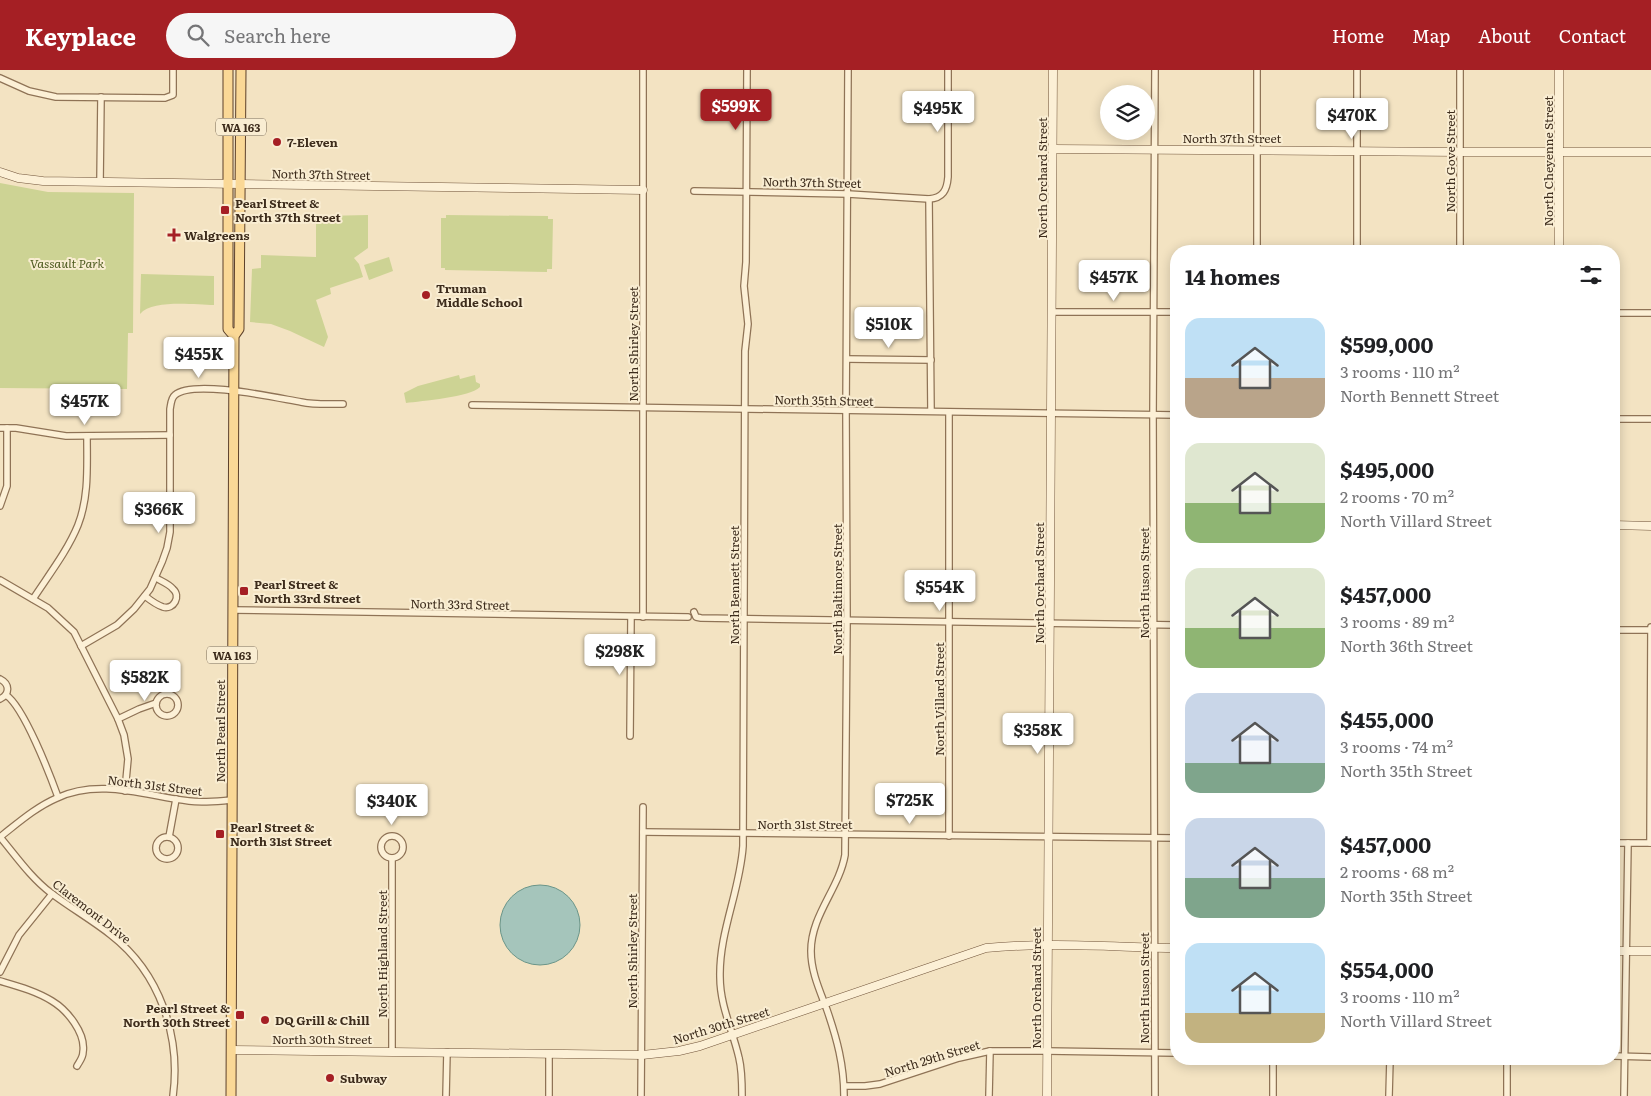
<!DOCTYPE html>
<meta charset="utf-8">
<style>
:root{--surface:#fff;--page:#f6f6f6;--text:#202124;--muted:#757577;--accent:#a51f24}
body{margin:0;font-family:Literata,serif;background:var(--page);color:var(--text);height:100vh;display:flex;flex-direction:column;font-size:19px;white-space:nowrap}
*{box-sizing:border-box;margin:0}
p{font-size:16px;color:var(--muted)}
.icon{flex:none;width:28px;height:28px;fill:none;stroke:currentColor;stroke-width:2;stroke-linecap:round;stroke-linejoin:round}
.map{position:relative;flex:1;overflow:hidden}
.drawer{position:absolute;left:1170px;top:175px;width:450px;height:820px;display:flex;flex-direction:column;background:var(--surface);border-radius:20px;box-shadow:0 2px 12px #0003}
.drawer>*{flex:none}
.tools{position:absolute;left:1100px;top:15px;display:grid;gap:10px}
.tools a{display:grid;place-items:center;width:55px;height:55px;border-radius:50%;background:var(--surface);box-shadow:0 2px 12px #0003;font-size:25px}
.price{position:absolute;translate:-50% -42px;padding:0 11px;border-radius:5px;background:#fff;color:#222;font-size:16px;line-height:32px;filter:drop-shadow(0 1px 2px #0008)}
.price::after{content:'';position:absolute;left:50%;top:30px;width:15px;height:11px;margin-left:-8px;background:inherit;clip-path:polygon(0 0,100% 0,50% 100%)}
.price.on{background:var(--accent);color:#fff}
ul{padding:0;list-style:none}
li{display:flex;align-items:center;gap:15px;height:125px;padding:0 15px}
li span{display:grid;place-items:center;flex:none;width:140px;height:100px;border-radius:15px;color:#555}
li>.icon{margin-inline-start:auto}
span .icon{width:60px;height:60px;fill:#fffc;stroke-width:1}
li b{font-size:21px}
h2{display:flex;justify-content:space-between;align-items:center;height:60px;padding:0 15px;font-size:21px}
header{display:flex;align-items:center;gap:30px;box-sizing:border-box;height:70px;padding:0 25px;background:var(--accent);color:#fff}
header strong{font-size:24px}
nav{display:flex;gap:28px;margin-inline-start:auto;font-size:18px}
.search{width:350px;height:45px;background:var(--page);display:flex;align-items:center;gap:12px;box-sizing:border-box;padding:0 18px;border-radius:28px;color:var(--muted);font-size:19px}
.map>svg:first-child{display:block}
.green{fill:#cdd394}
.water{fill:#a5c5bb;stroke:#6a9589}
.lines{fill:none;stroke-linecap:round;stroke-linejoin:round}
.street-casing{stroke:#8f7356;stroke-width:8}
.secondary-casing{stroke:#71543a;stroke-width:9}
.primary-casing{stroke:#5d412b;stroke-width:11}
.street{stroke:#fcf0d6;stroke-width:5.5}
.secondary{stroke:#fcf0d6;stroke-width:8}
.primary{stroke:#fad896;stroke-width:9}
.poi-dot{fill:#a51f24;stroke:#f9edd2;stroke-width:2}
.labels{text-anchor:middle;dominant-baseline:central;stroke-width:4;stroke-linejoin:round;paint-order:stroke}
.shield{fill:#f9edd2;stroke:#756653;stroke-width:1}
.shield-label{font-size:11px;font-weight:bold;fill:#3d2c1c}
.street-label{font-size:12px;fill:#3d2c1c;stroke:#f9edd2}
.poi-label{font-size:12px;font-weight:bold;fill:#3d2c1c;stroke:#f9edd2;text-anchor:start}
.park-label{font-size:12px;font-style:italic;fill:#4f5c21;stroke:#f9edd2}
</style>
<header>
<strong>Keyplace</strong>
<div class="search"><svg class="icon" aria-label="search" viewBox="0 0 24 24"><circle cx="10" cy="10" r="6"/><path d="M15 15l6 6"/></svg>Search here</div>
<nav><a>Home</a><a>Map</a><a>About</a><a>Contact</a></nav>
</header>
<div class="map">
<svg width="1651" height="1026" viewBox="0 0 1651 1026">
<rect width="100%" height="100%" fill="#f3e3c2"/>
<g class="green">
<path d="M0,113L48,122L134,123L133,263H128L127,319L0,318Z"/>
<path d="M368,145V178L354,188L359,194L363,207L330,218L331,224L316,230L328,267L324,277L290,261L271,254L250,252L252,199L261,198V185L316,187V151L318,148L323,146Z"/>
<path d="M446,145L548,146V149H553L552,199H547V202L445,200V198H441V148H446Z"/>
<path d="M389,187L393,201L369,210L364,195Z"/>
<path d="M141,204L214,206V235C195,235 153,229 140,244Z"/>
<path d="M459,305L460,309L475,305L476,312L480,314V317C471,327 421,331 406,333L404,323L418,316Z"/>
</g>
<circle class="water" cx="540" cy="855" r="40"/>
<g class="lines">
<defs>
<g id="street">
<path d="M1357,0V181"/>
<path d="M1460,0V181"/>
<path d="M0,8L29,21L56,27L165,28L173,25V0"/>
<path d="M100,112L101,27"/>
<path d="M694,121L848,124L929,129C943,128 947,120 948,107V0"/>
<path d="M929,129L931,341"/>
<path d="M1257,181V0"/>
<path d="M1052,242H1176"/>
<path d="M1614,243H1651"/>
<path d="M847,289L931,290"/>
<path d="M472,335L1176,345"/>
<path d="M949,342V766"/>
<path d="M1614,349H1651"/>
<path d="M0,358H16L66,366L170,365"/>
<path d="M0,436L7,416V358"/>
<path d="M0,510L48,538L74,562L118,649L124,665L128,689L125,721"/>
<path d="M145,526C150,530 157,535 163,537C174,540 181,526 173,519C169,514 161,511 156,508"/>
<path d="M33,529C48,506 68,480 78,455C89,427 87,396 87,366"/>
<path d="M233,540L688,547"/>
<path d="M694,542L696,547L701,548L1176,555"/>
<path d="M643,547V0"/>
<path d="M1614,560H1651"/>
<path d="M81,576L117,555L134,539L150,519L162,492L167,478L170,462V339C171,334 171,328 175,325C193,309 277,328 301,332C315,335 329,334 343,334"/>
<path d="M0,609C10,614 10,624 0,629"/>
<circle cx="167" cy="635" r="11"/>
<path d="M6,625C24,637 50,705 58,727"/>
<path d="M118,649L139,639L156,633"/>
<path d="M630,666L631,547"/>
<path d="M643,762L1176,768"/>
<circle cx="392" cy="777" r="11"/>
<circle cx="167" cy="778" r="11"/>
<path d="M0,767C16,786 31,808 51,823C71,838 92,850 111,865C160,903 181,966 173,1026"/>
<path d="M0,767C18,753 36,737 57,728C100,708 146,726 189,731C203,733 218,731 232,730"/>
<path d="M169,767L176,729"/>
<path d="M1614,773H1651"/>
<path d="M1650,773L1651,557"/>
<path d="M0,902L19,865L52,824"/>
<path d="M0,911C17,916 36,921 52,931C67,940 86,963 83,982C83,988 79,992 77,996"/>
<path d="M392,981V788"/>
<path d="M1614,986L1651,987"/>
<path d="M1273,989V1026"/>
<path d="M844,1016H865L880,1014L959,988L990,981H1047L1176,983"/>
<path d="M446,1026L447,982"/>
<path d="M549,1026V984"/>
<path d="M641,1026L643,737"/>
<path d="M742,1026C742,1013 742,1000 739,988C733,961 720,936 720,907C719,862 740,821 743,776L745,281L748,254L744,216L746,192L747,0"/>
<path d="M844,1026C844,995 837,969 827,940C820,921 811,902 811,881C811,845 839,819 845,785L847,551L846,341L848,0"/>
<path d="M989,1026L990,981"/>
<path d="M1155,1026L1153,345L1155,0"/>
<path d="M1389,1026L1390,989"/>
<path d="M1507,1026V989"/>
<path d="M1624,1026L1628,773"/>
</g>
<g id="secondary">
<path d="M1053,79L1460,82H1651"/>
<path d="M0,102L18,108L43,111L643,120"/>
<path d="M1559,181V0"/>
<path d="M1614,455L1651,456"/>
<path d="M1614,881H1651"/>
<path d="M231,980L642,985L679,981L700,976L986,878C1049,872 1113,877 1176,878"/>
<path d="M1047,1026L1053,0"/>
</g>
<g id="primary">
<path d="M228,0V259L234,266"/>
<path d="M231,1026L234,266L239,259L241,0"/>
</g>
</defs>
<use href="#street" class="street-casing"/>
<use href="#secondary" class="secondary-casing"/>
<use href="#primary" class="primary-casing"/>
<use href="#street" class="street"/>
<use href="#secondary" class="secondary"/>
<use href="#primary" class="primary"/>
</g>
<g class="poi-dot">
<circle cx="277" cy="72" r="5"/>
<rect x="220" y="135" width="10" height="10" rx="2.5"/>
<path d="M171.5 157.5h5v5h5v5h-5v5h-5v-5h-5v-5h5z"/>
<circle cx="426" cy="225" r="5"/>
<rect x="239" y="516" width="10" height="10" rx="2.5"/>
<rect x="215" y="759" width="10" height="10" rx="2.5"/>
<rect x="235" y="940" width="10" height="10" rx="2.5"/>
<circle cx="265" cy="950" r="5"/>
<circle cx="330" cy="1008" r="5"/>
</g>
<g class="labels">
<g class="shield">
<rect x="216" y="48.5" width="50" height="17" rx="4"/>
<rect x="207" y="576.5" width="50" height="17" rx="4"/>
</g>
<g class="shield-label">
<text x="241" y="57">WA 163</text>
<text x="232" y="585">WA 163</text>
</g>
<g class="street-label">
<text x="1232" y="68">North 37th Street</text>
<text transform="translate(1450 91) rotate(-90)">North Gove Street</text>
<text transform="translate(1548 91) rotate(-90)">North Cheyenne Street</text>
<text transform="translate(321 104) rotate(1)">North 37th Street</text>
<text transform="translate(1042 108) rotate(-90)">North Orchard Street</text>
<text transform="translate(812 112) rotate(1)">North 37th Street</text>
<text transform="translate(633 274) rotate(-90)">North Shirley Street</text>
<text transform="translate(824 330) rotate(1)">North 35th Street</text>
<text transform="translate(1039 513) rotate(-90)">North Orchard Street</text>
<text transform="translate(1144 513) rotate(-90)">North Huson Street</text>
<text transform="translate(734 515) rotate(-90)">North Bennett Street</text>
<text transform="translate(837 519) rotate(-90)">North Baltimore Street</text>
<text transform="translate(460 534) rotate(1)">North 33rd Street</text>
<text transform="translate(939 629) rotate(-90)">North Villard Street</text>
<text transform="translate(220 661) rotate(-90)">North Pearl Street</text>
<text transform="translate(155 715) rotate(7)">North 31st Street</text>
<text x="805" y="754">North 31st Street</text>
<text transform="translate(92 841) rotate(38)">Claremont Drive</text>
<text transform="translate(632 881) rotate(-90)">North Shirley Street</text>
<text transform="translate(382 884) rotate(-90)">North Highland Street</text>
<text transform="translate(1036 918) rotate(-90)">North Orchard Street</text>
<text transform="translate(1144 918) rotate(-90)">North Huson Street</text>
<text transform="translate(721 955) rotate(-17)">North 30th Street</text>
<text x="322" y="969">North 30th Street</text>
<text transform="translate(932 988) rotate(-17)">North 29th Street</text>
</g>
<g class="poi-label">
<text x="287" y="72">7-Eleven</text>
<text x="235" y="133">Pearl Street &amp;<tspan x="235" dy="14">North 37th Street</tspan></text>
<text x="184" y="165">Walgreens</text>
<text x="436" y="218">Truman<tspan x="436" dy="14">Middle School</tspan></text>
<text x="254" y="514">Pearl Street &amp;<tspan x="254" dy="14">North 33rd Street</tspan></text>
<text x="230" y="757">Pearl Street &amp;<tspan x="230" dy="14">North 31st Street</tspan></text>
<text x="230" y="938" text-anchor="end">Pearl Street &amp;<tspan x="230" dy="14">North 30th Street</tspan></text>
<text x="275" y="950">DQ Grill &amp; Chill</text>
<text x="340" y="1008">Subway</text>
</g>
<g class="park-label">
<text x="67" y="193">Vassault Park</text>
</g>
</g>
</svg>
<div class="tools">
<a><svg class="icon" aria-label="layers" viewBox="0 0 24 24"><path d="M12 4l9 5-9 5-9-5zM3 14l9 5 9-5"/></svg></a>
</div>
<b class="price on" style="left:736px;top:61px">$599K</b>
<b class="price" style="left:938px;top:63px">$495K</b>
<b class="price" style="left:1352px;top:70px">$470K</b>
<b class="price" style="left:1114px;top:232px">$457K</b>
<b class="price" style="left:889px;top:279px">$510K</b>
<b class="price" style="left:199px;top:309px">$455K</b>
<b class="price" style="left:85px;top:356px">$457K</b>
<b class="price" style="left:159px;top:464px">$366K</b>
<b class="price" style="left:940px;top:542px">$554K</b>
<b class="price" style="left:620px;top:606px">$298K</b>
<b class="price" style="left:145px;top:632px">$582K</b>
<b class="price" style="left:1038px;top:685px">$358K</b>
<b class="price" style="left:910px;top:755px">$725K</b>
<b class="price" style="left:392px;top:756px">$340K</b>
<section class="drawer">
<h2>14 homes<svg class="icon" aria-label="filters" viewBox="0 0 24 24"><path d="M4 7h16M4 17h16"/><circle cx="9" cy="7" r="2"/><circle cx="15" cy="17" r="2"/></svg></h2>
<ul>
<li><span style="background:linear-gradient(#bfe0f5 60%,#b9a48a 0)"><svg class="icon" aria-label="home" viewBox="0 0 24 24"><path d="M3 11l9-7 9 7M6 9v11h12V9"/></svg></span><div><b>$599,000</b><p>3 rooms · 110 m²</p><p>North Bennett Street</p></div></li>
<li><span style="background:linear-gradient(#dfe7d0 60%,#8fb573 0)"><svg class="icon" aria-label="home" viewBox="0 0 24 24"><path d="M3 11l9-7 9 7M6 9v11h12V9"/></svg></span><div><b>$495,000</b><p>2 rooms · 70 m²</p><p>North Villard Street</p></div></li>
<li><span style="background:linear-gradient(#dfe7d0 60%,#8fb573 0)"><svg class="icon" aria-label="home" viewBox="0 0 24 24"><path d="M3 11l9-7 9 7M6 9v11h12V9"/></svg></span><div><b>$457,000</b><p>3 rooms · 89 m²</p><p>North 36th Street</p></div></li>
<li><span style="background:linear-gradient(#c9d6e8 70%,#7fa58c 0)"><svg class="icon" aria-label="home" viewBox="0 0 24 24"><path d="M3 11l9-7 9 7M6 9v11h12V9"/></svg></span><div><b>$455,000</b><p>3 rooms · 74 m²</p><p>North 35th Street</p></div></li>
<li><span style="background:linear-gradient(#c9d6e8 60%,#7fa58c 0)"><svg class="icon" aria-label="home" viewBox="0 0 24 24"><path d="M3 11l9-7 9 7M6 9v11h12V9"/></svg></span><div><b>$457,000</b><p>2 rooms · 68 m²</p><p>North 35th Street</p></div></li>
<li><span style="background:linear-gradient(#bfe0f5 70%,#c2b280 0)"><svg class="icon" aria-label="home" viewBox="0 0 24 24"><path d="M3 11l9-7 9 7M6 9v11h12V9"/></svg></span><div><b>$554,000</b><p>3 rooms · 110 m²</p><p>North Villard Street</p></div></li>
</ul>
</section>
</div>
